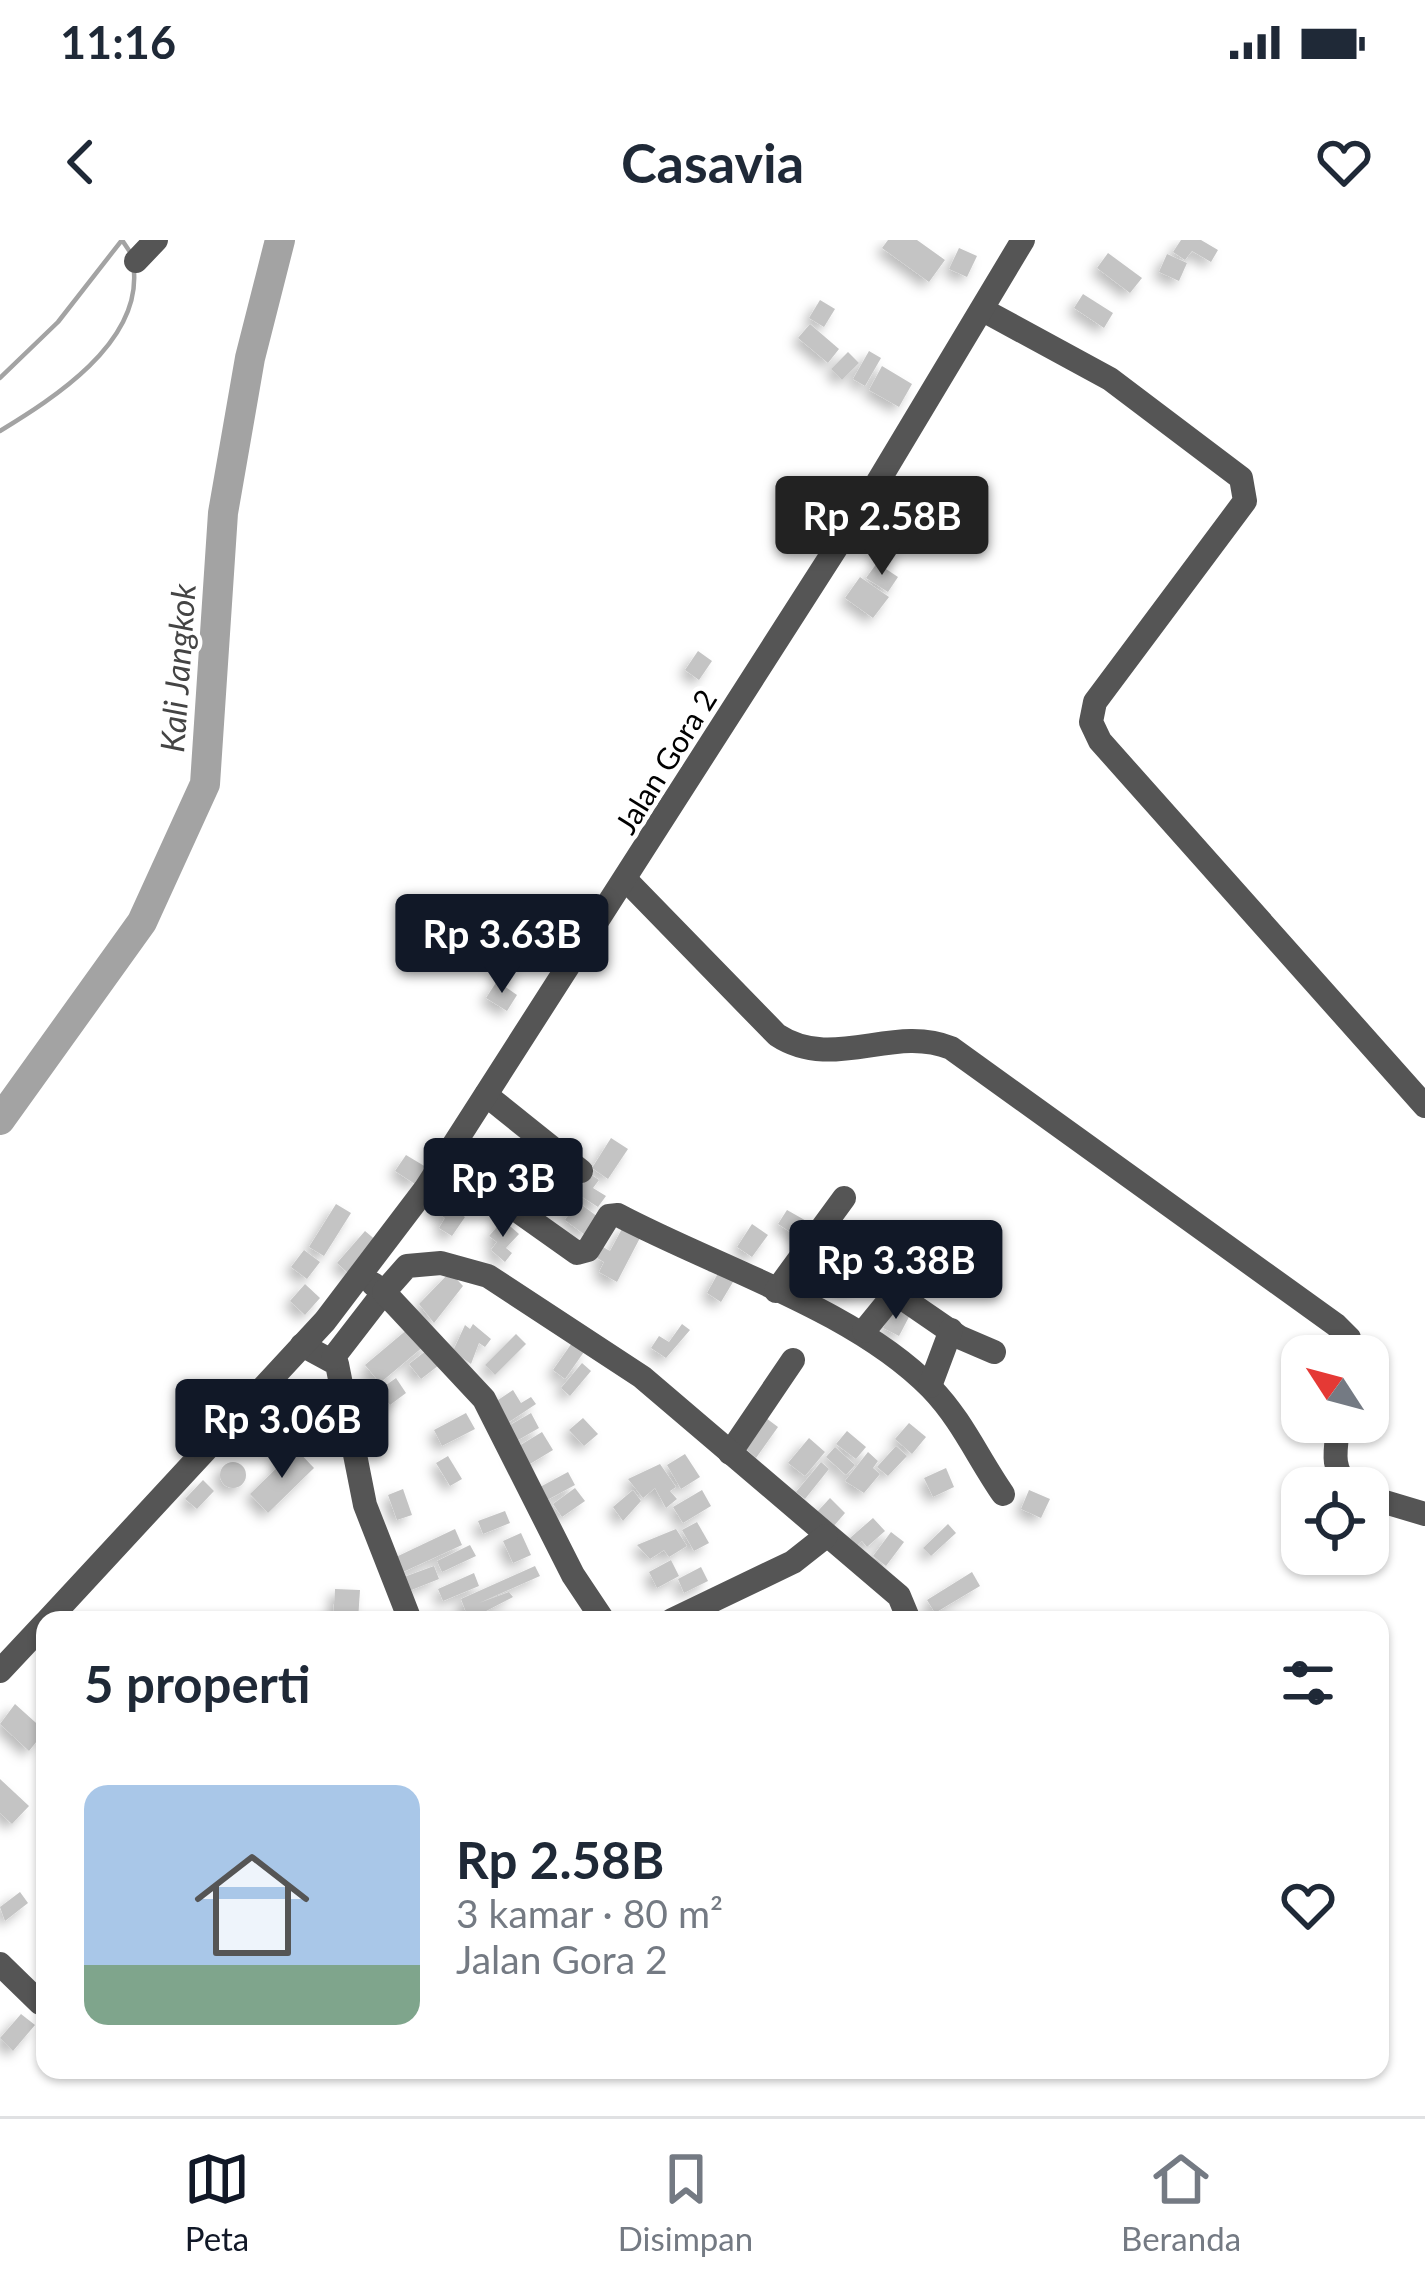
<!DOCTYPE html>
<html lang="id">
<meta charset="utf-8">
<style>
:root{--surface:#fff;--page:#f6f6f7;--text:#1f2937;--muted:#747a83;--line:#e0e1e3;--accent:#111827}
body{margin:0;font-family:Lato,sans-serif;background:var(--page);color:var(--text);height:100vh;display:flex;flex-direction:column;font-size:45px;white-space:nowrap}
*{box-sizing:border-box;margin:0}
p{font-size:39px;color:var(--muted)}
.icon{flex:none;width:66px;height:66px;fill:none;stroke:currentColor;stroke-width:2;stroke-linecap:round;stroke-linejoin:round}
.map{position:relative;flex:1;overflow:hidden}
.drawer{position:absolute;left:36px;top:1371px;width:1353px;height:468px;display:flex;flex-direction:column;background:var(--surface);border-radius:24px;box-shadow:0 3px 9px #0004}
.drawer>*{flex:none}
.needle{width:78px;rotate:306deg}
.controls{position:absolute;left:1281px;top:1095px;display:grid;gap:24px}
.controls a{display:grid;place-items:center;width:108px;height:108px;border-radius:24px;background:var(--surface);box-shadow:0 3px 9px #0004;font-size:60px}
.price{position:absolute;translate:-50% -102px;padding:0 27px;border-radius:12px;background:var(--accent);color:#fff;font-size:39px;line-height:78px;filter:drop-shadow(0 3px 6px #0008)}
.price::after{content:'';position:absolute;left:50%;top:72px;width:36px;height:27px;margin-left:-18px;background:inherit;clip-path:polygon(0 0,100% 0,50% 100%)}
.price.active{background:#222;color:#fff}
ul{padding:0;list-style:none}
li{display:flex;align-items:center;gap:36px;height:300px;padding:0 48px}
li span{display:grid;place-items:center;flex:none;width:336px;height:240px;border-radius:24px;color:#555}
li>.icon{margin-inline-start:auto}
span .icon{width:144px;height:144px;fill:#fffc;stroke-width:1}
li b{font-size:51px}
h2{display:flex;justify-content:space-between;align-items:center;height:144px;padding:0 48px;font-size:51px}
.status{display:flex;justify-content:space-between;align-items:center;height:84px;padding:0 60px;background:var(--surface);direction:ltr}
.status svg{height:33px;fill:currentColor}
header{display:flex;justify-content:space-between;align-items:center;height:156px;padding:0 48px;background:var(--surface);font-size:54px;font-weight:700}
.tabs{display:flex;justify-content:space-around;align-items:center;height:168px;border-top:3px solid var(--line);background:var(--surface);font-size:33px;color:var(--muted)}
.tabs a{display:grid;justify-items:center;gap:6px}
.tabs .active{color:var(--accent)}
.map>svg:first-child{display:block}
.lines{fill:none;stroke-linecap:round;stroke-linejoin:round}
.stream{stroke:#a3a3a3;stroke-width:4.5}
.river{stroke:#a3a3a3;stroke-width:30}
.building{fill:#c4c4c4;filter:url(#shadow)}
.minor{stroke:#555;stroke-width:24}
.labels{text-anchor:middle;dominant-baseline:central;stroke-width:9;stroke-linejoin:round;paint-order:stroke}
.street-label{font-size:30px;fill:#000;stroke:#fff}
.water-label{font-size:33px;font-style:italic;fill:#444;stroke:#fff}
</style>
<div class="status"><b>11:16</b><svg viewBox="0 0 49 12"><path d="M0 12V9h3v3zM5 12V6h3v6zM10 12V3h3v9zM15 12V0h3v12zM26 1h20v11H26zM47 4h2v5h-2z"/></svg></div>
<header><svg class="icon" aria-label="back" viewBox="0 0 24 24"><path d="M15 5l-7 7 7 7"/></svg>Casavia<svg class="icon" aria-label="heart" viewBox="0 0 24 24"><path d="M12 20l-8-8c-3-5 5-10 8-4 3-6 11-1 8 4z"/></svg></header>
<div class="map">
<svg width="1425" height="1876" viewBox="0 0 1425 1876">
<defs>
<filter id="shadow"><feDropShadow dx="-6" dy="6" stdDeviation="6" flood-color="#0004"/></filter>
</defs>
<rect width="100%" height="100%" fill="#fff"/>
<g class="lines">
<g class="stream">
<path d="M122,0L132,15"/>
<path d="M0,138L58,82L122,0"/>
<path d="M0,191C54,158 139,104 134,32"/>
</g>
<path class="river" d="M0,880L142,682L205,544L223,273L250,118L280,0"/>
</g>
<g class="building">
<path d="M888,0H917L945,20L929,42L882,8Z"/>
<path d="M1181,0H1201L1218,10L1211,22L1192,11L1185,20L1173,12Z"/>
<path d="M959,8L977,16L967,37L949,29Z"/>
<path d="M1108,13L1142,38L1130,53L1097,28Z"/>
<path d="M1167,14L1187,23L1179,41L1159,32Z"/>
<path d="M1083,54L1113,73L1104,88L1074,68Z"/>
<path d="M820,60L835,69L824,87L809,78Z"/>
<path d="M810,84L839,109L828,123L798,98Z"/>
<path d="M869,111L881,118L865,146L853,139Z"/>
<path d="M848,112L859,123L842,140L831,129Z"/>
<path d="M882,126L912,144L899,167L869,150Z"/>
<path d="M909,258L925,269L909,293L893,281Z"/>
<path d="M877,323L898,337L888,352L866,338Z"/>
<path d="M860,337L889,357L873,378L845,358Z"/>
<path d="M698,411L712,421L699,440L685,430Z"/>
<path d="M497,741L517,755L507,771L486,758Z"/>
<path d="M611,898L628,909L608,939L592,928Z"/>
<path d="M496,899L519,908L506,927L514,934L502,948L475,927L484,905L489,909Z"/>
<path d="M406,915L426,927L415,944L395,931Z"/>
<path d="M522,933L548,951L538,966L524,956L519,963L507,954Z"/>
<path d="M590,934L599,940L593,948L606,956L598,967L576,953Z"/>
<path d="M578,962L598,977L585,995L565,980Z"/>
<path d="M336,964L351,973L324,1016L309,1007Z"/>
<path d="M451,968L465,977L452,996L439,988L445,978L439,974Z"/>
<path d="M787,970L810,983L801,999L778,984Z"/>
<path d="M503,980L519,994L506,1008L512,1013L505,1022L491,1010L497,1002L489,996Z"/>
<path d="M752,984L768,995L752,1017L737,1007Z"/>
<path d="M624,985L642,994L617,1042L599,1032L604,1022L597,1018L603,1007L610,1011Z"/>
<path d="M365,991L378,1002L349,1034L337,1023Z"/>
<path d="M304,1010L320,1022L307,1039L291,1027Z"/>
<path d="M842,1025L860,1038L849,1052L832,1038Z"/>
<path d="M721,1028L736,1037L721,1062L707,1053Z"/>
<path d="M450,1032L463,1046L434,1083L419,1064Z"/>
<path d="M305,1044L320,1058L305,1075L290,1061Z"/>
<path d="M894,1067L910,1075L899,1096L883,1088Z"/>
<path d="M415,1083L430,1101L380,1143L365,1125Z"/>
<path d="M473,1084L491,1099L485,1107L479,1103L471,1124L453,1111L465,1085L470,1089Z"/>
<path d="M682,1084L690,1090L666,1118L651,1108L659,1096L669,1102Z"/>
<path d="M516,1094L526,1104L495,1135L485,1125Z"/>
<path d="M574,1100L586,1109L565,1139L553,1130Z"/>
<path d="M431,1107L443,1122L421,1139L409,1124Z"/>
<path d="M582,1123L591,1131L570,1156L561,1148Z"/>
<path d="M396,1138L406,1153L390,1165L379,1150Z"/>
<path d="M302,1142L331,1171L303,1200L274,1171Z"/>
<path d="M513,1150L521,1163L531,1157L536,1164L503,1186L492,1164Z"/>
<path d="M466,1173L475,1189L442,1206L434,1190Z"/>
<path d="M531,1173L539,1188L513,1203L505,1188Z"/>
<path d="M583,1178L598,1194L584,1206L569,1190Z"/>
<path d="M766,1178L778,1187L756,1218L745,1208Z"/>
<path d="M909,1183L926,1197L912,1214L895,1199Z"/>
<path d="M847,1191L866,1207L856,1219L836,1204Z"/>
<path d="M542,1192L553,1210L525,1227L514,1209Z"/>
<path d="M809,1198L825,1212L805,1236L788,1223Z"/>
<path d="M896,1206L907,1216L888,1236L877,1227Z"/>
<path d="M835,1207L855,1225L846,1235L826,1217Z"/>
<path d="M296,1209L314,1228L268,1273L250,1254Z"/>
<path d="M868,1212L878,1221L873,1228L880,1234L864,1253L845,1241Z"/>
<path d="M685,1214L700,1237L681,1249L667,1225Z"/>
<path d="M448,1216L462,1239L450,1246L436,1223Z"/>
<path d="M821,1222L829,1229L805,1259L796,1252Z"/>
<circle cx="233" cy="1235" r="13"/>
<path d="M660,1224L676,1247L670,1251L677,1259L666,1268L655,1248L643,1258L628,1239Z"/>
<path d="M946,1228L954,1247L933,1257L924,1238Z"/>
<path d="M568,1232L575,1245L547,1260L540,1247Z"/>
<path d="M203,1240L214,1251L197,1269L185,1259Z"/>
<path d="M575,1248L585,1261L562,1277L553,1264Z"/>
<path d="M403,1249L412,1275L397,1280L388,1255Z"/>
<path d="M633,1250L641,1261L623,1281L613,1267Z"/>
<path d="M702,1250L711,1266L683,1283L673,1267Z"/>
<path d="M1029,1250L1050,1259L1041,1278L1021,1269Z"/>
<path d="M830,1258L845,1273L833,1287L817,1272Z"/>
<path d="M505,1271L510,1283L483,1294L478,1281Z"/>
<path d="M873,1278L885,1291L867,1307L862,1301L857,1306L850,1298Z"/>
<path d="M697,1282L709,1303L694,1311L682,1290Z"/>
<path d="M948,1284L956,1293L931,1316L923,1308Z"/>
<path d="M455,1289L462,1305L403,1332L396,1317Z"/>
<path d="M676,1289L687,1306L669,1317L664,1310L650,1319L637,1305Z"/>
<path d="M891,1292L904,1302L886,1326L873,1316Z"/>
<path d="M521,1293L531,1315L513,1323L503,1301Z"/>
<path d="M470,1305L476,1316L442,1332L437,1321Z"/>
<path d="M671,1320L679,1336L657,1348L649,1332Z"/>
<path d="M434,1326L439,1339L409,1351L404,1337Z"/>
<path d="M535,1326L540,1336L479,1363L509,1352L513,1357L469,1380L461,1359Z"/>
<path d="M701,1327L708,1341L684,1353L678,1339Z"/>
<path d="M972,1332L980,1346L935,1373L927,1360Z"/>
<path d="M474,1333L479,1346L443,1361L438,1349Z"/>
<path d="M335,1349L360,1350L358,1380H333Z"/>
<path d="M15,1464L45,1491L29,1511L0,1484Z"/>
<path d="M0,1539L29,1566L12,1584L0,1573Z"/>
<path d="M20,1652L28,1663L5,1681L0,1667Z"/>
<path d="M21,1774L35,1785L13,1811L0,1798Z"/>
</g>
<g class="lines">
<g class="minor">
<path d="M136,21L156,0"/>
<path d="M983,70L1110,139L1241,238L1245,261L1095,462L1091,482L1100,501L1425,866"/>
<path d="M626,640L777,795C833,832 893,784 951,808L1336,1085L1349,1098L1348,1116"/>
<path d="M486,855L581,931"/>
<path d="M448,915L470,937L577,1013L588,1010L609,976L618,975C716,1027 855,1070 931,1148C962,1180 978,1218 1003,1254"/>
<path d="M776,1051L844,958"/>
<path d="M864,1091L895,1053L959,1097L994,1112"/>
<path d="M302,1105L337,1124L365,1265L410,1380"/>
<path d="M333,1118L384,1052L373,1044"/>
<path d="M930,1146L951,1090"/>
<path d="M1339,1182C1336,1208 1329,1228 1350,1248"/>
<path d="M730,1213L793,1120"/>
<path d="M1368,1257L1425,1274"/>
<path d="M48,1380L325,1081L426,948L870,255L1023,0"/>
<path d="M603,1380L573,1335L484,1159L384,1052L407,1026L441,1023L488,1036L642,1137L899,1356L909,1380"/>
<path d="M672,1380L793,1322L826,1296"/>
<path d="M0,1431L45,1383"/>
<path d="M0,1724L40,1763"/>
</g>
</g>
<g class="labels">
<g class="street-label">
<text transform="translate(665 521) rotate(-58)">Jalan Gora 2</text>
</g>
<g class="water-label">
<text transform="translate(177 428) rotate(-86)">Kali Jangkok</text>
</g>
</g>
</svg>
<div class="controls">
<a><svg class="needle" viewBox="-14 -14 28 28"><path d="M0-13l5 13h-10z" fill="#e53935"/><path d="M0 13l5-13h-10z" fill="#747a83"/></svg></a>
<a><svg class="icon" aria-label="locate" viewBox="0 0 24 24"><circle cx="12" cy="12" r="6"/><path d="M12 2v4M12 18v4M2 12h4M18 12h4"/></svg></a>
</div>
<b class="price active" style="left:882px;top:338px">Rp 2.58B</b>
<b class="price" style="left:502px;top:756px">Rp 3.63B</b>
<b class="price" style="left:503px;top:1000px">Rp 3B</b>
<b class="price" style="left:896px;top:1082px">Rp 3.38B</b>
<b class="price" style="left:282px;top:1241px">Rp 3.06B</b>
<section class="drawer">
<h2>5 properti<svg class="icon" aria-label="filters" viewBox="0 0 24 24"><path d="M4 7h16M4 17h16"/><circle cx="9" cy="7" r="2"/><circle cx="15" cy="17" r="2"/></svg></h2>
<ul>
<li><span style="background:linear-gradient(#a9c7e8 75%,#7fa58c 0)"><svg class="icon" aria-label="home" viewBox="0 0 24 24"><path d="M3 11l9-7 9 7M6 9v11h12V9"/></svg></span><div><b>Rp 2.58B</b><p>3 kamar · 80 m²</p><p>Jalan Gora 2</p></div><svg class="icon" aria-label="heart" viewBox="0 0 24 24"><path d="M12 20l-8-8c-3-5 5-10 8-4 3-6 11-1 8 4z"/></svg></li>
</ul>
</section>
</div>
<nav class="tabs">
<a class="active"><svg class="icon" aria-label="map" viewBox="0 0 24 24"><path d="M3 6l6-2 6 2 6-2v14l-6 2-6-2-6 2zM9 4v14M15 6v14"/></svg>Peta</a>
<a><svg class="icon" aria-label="saved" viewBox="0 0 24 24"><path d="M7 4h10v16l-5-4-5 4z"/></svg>Disimpan</a>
<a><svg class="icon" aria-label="home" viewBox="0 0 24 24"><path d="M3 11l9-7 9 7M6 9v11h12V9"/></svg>Beranda</a>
</nav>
